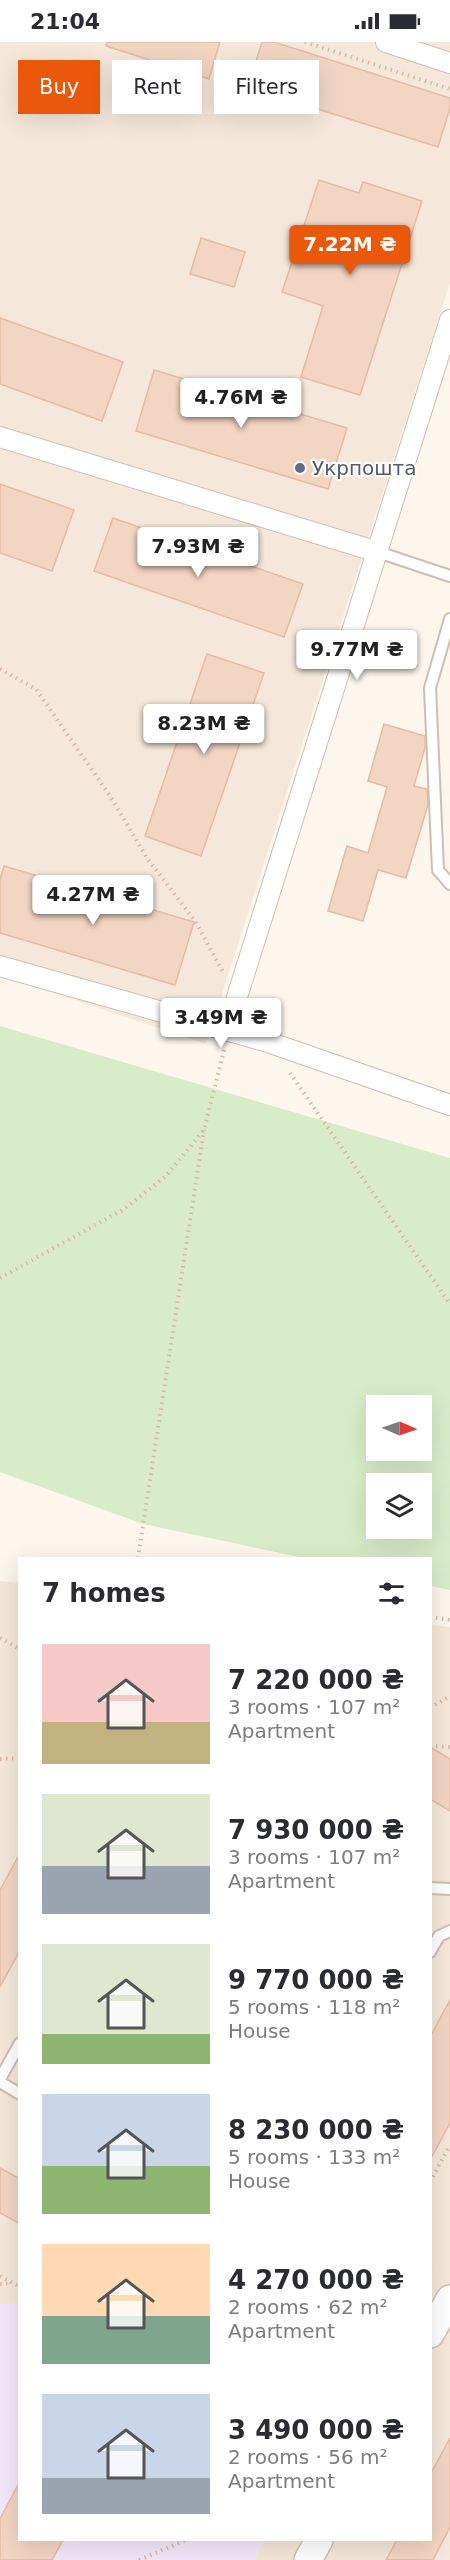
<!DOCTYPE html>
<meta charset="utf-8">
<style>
:root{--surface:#fff;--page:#f2f2f3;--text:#2b2b33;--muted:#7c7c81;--accent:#ea580c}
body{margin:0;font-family:"DejaVu Sans",sans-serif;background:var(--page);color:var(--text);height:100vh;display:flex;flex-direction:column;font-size:22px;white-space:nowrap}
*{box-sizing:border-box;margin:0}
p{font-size:20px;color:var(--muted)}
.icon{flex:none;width:33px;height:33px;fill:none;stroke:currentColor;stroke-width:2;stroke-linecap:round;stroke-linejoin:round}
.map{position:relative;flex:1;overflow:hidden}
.sheet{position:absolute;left:18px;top:1515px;width:414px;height:984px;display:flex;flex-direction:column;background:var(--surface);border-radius:0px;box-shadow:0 6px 24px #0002}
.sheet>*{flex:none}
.hud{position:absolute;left:18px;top:18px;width:414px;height:54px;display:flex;gap:12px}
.needle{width:39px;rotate:92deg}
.fabs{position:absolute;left:366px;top:1353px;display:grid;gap:12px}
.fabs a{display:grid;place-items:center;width:66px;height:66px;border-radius:0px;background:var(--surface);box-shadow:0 6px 24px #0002;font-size:30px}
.price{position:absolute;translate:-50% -51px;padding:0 14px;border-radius:6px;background:#fff;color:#222;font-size:20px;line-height:39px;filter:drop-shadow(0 2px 3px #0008)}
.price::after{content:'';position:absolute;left:50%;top:36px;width:18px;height:14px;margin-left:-9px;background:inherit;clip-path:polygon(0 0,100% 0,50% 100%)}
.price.on{background:var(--accent);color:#fff}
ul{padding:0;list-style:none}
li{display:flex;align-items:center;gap:18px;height:150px;padding:0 24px}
li span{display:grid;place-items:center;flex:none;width:168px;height:120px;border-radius:0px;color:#555}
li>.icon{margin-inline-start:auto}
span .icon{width:72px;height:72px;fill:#fffc;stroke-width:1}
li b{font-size:26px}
h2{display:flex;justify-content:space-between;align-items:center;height:72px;padding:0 24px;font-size:26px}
.chip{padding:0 21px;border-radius:0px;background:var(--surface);box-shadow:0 6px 24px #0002;font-size:21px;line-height:54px}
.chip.on{background:var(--accent);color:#fff}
.status{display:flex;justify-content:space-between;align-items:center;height:42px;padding:0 30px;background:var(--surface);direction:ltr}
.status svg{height:16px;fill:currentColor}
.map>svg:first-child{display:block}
.residential{fill:#f5e8da}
.education{fill:#f3e8fa}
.green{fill:#d8ecc9;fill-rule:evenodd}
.building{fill:#f3d5c3;stroke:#e6bba3;stroke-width:1.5}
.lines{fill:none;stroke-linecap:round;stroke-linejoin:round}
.lane-casing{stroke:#d1beb0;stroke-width:14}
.street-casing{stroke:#d1beb0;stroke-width:22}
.secondary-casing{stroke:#d6c0b0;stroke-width:30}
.path{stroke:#d9b8a5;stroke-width:4;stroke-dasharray:1.5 4.5;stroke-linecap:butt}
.lane{stroke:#fff;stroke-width:10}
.street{stroke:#fff;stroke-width:20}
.secondary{stroke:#fff;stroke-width:27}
.service-dot{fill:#5c6f8a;stroke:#fffaf3;stroke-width:2}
.labels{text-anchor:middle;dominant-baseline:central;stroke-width:4.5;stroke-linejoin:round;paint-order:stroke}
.service-label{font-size:20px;fill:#4e5e75;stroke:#fffaf3;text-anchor:start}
</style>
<div class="status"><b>21:04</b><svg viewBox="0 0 49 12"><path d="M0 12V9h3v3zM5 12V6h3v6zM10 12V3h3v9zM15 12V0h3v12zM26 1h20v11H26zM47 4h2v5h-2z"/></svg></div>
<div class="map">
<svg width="450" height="2518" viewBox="0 0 450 2518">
<rect width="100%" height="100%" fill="#fdf6ec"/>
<g class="residential">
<path d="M0,0H450V241L206,1002L0,933Z"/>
<path d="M0,1539L20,1541V2498H430L431,1583L450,1585V2518H0Z"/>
</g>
<path class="education" d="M19,2261L20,2498H265L254,2518H0V2262Z"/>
<path class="green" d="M0,984L450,1116V1548L431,1544L430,1516H304L143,1482L0,1430ZM376,1364H422V1408H376ZM376,1442H422V1486H376Z"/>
<g class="building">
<path d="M107,0H220L209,37L106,4Z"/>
<path d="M262,0H274L450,56V66L438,105L248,45Z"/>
<path d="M319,138L359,151L363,140L422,159L360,353L301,335L323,264L282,250Z"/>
<path d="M201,196L245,210L234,245L190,232Z"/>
<path d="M0,276L123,320L102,379L0,342Z"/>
<path d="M154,328L347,386L328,447L136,389Z"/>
<path d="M0,442L74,468L52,529L0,511Z"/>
<path d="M113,476L303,542L284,595L94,529Z"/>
<path d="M207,612L264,631L201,814L145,794Z"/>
<path d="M384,682L425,694V706L414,744L427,747L428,763L406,836L378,828L363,879L328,869L347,804L368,811L387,745L368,739Z"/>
<path d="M4,824L194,880L175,943L0,891V837Z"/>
<path d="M430,1705L450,1717V1769L430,1757Z"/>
<path d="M20,1811V1908L0,1945V1848Z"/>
<path d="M450,1958V2081L430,2118V1995Z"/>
<path d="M0,2126L20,2137V2182L0,2171Z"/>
<path d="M450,2396V2485L433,2518H386L397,2498H430V2433Z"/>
<path d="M20,2439V2498H63L52,2518H0V2477Z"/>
</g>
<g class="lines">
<defs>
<g id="lane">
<path d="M378,510L450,534"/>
<path d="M450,577L430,646L438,828L450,842"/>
<path d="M430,1846L450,1847"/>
<path d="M430,1910L439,1894L450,1889"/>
<path d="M0,2037L20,2001"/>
<path d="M0,2040L20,2052"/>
</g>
<g id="street">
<path d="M386,0L450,21"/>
<path d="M0,395L378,510"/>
<path d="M0,924L268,1000L450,1063"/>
<path d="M229,989L237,955L450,278"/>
</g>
<g id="secondary">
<path d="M430,2292L450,2257"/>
<path d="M308,2518L319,2498"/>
</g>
</defs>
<use href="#lane" class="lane-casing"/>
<use href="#street" class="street-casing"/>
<use href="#secondary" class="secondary-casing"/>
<g class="path">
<path d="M305,0L450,47"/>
<path d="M0,627L36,647L110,754L147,816L195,879L223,930"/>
<path d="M290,1031L450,1262"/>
<path d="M0,1236L124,1167L166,1134L204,1088L224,1008"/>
<path d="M138,1516L204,1088"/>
<path d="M430,1575L450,1578"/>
<path d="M0,1596L20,1607"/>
<path d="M430,1666L450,1654"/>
<path d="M430,1704L450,1705"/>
<path d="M0,1717L20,1716"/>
<path d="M430,2140L450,2103"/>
<path d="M430,2228L434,2231"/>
<path d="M0,2234L20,2245"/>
<path d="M0,2242L12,2241"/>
<path d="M139,2518L186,2498"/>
</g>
<use href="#lane" class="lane"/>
<use href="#street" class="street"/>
<use href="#secondary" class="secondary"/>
</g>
<circle class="service-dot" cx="300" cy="426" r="6"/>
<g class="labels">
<g class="service-label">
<text x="312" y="426">Укрпошта</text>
</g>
</g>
</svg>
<div class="fabs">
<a><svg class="needle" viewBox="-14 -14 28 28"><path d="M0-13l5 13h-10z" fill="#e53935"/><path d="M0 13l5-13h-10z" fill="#7c7c81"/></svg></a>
<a><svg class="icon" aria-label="layers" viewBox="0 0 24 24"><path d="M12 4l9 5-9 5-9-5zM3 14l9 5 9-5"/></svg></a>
</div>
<b class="price on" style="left:350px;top:234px">7.22M ₴</b>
<b class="price" style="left:241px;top:387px">4.76M ₴</b>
<b class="price" style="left:198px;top:536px">7.93M ₴</b>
<b class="price" style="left:357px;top:639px">9.77M ₴</b>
<b class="price" style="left:204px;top:713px">8.23M ₴</b>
<b class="price" style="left:93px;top:884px">4.27M ₴</b>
<b class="price" style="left:221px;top:1007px">3.49M ₴</b>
<div class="hud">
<a class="chip on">Buy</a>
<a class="chip">Rent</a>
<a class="chip">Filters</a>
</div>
<section class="sheet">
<h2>7 homes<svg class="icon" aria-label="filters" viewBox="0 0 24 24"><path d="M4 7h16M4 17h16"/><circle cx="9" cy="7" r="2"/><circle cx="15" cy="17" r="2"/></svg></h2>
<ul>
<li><span style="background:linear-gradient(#f6c9c9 65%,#c2b280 0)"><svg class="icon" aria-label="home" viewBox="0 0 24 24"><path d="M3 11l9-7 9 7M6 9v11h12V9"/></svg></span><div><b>7 220 000 ₴</b><p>3 rooms · 107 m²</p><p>Apartment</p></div></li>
<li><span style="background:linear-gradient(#dfe7d0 60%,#9aa5b1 0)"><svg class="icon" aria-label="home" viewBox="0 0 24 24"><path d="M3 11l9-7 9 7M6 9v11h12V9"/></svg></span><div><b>7 930 000 ₴</b><p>3 rooms · 107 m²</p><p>Apartment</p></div></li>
<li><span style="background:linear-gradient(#dfe7d0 75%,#8fb573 0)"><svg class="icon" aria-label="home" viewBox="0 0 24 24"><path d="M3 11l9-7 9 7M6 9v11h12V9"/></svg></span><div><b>9 770 000 ₴</b><p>5 rooms · 118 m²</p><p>House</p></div></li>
<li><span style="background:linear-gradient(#c9d6e8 60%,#8fb573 0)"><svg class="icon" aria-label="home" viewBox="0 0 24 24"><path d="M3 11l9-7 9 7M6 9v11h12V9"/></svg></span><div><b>8 230 000 ₴</b><p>5 rooms · 133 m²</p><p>House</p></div></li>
<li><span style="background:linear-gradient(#ffd9b3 60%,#7fa58c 0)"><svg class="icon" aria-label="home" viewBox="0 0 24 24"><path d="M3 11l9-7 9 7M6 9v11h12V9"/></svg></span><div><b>4 270 000 ₴</b><p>2 rooms · 62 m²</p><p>Apartment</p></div></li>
<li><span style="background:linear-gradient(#c9d6e8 70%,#9aa5b1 0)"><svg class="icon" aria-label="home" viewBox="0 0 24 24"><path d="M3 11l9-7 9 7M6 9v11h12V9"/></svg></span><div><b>3 490 000 ₴</b><p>2 rooms · 56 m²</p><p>Apartment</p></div></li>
</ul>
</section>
</div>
